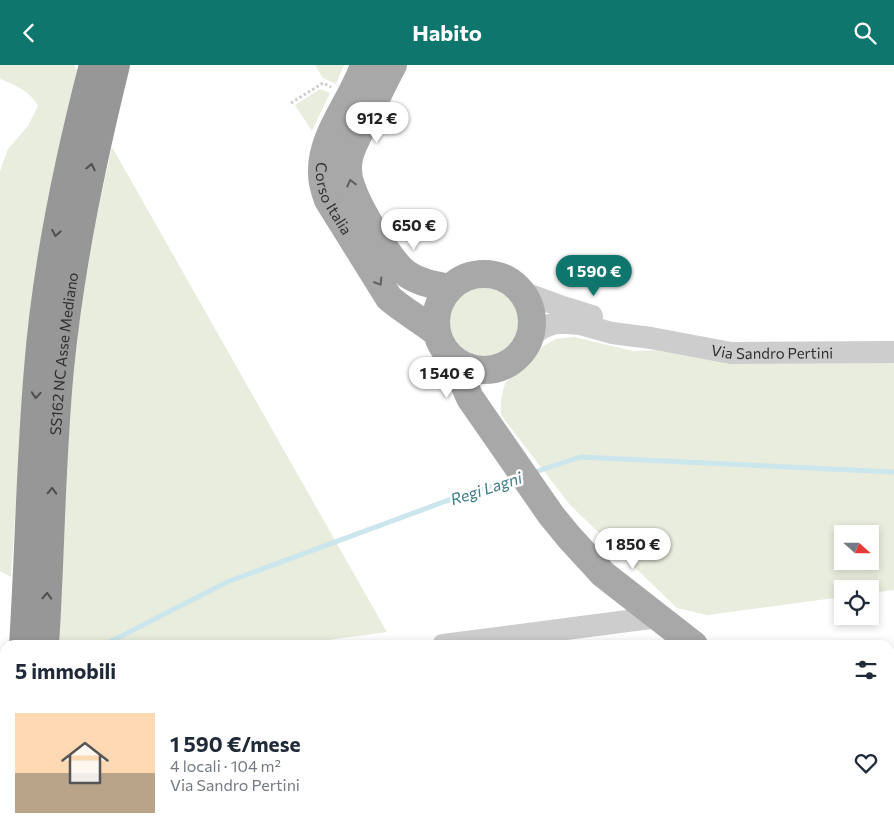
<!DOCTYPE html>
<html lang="it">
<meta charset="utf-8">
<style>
:root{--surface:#fff;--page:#f2f2f3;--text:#1f2937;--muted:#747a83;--accent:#0f766e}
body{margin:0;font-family:Commissioner,sans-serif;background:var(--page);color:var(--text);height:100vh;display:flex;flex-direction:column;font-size:19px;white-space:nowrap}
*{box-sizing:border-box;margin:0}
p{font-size:16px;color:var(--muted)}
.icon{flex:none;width:28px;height:28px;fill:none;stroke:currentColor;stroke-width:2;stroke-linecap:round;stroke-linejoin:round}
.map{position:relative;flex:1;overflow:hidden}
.details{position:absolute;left:0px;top:575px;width:895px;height:196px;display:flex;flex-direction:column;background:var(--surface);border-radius:15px 15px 0 0;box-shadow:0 2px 8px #0003}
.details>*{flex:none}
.needle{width:32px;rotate:111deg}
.controls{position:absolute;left:834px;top:460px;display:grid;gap:10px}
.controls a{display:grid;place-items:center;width:45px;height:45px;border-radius:0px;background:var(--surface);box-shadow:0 2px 8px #0003;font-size:25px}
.price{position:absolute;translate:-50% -42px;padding:0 11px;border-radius:18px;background:#fff;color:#222;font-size:16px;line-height:32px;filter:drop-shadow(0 1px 2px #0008)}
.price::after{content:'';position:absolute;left:50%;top:30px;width:15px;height:11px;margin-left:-8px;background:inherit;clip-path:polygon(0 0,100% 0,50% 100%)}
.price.current{background:var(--accent);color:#fff}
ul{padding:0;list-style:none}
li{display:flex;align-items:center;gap:15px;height:125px;padding:0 15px}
li span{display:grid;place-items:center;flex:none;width:140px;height:100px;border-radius:0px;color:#555}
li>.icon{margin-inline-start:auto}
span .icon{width:60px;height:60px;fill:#fffc;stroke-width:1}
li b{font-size:21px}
h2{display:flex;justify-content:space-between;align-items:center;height:60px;padding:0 15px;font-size:21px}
header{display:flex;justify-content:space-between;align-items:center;height:65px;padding:0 15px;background:var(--accent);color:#fff;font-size:22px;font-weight:700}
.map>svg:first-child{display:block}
.green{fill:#e9edde;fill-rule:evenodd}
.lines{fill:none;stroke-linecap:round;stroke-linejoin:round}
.stream{stroke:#cbe6ec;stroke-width:5}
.path{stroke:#cdcdcd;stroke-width:3;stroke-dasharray:2.5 2.5;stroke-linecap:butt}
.minor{stroke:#cdcdcd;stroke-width:22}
.major{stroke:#a8a8a8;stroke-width:28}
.highway{stroke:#979797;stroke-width:28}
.oneway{stroke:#4f4f4f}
.oneway2{stroke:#606060}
.labels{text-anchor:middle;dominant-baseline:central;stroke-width:5;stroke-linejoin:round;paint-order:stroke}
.street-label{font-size:15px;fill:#303030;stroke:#fff}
.water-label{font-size:16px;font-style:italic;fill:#3c7d8b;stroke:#fff}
</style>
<header><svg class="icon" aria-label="back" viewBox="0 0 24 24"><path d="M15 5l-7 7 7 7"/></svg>Habito<svg class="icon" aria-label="search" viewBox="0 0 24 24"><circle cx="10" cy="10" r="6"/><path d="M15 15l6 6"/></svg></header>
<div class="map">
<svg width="894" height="771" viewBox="0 0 894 771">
<rect width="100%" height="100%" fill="#fff"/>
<g class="green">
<path d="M0,0H74L78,7L24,311L11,512L0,506V106L8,84L28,61L38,41C30,26 16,20 0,14Z"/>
<path d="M315,0H344L336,19L323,13Z"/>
<path d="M320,24L330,28L312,66L295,40Z"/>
<path d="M112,82L387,567L313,577L305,580H59C64,466 66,351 82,239C90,186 100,134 112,82Z"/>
<circle cx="484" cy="258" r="35"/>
<path d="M574,272L633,286L661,285L894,290V525L870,528V524H842V532L707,550L677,543L570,440L501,350V334L505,318L523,303L543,281L556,274ZM842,469H870V496H842Z"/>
<path d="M40,766H79V771H39Z"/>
</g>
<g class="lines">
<g class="stream">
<path d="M532,408L580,392L894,407"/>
<path d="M104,580L227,517L446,436L515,414"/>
<path d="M0,633L5,630"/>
</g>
<path class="path" d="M291,38L323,18L331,22"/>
<g class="minor">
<path d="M522,227L563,242L592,251"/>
<path id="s1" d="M530,272L542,263L555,258H568L580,259L612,268L651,273L731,288L894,287"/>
<path d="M443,580L658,552"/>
<path d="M450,766L453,771"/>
<path d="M304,771V766"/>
</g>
<g class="major">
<path id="s2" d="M364,0C353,35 320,70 322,109C322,118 325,127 328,135L389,233C404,246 421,255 437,268"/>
<path d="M393,0C383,18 375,36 366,55C360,67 352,80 349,93C347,103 348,114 352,123C359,143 390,197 407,209C420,218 435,220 450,223"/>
<circle cx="484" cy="257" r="48"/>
<path d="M453,294L470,333L551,450L569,472L603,509L694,580"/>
<path d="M890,732L894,735"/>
</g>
<g class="highway">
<path d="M23,580C29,488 30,396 38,304C46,201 67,100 93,0"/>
<path id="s3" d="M45,580C51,488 51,396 60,304C70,201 91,101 116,0"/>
<path d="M2,771L5,753"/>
<path d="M25,771L26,766"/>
</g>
</g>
<defs><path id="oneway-chevron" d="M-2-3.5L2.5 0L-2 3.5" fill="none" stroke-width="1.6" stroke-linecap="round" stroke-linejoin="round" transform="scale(1.25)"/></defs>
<g class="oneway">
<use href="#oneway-chevron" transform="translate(91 102) rotate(-78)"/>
<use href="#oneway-chevron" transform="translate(56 168) rotate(100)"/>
<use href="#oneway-chevron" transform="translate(36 330) rotate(94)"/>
<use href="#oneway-chevron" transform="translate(52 426) rotate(-88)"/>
<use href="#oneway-chevron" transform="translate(47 531) rotate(-87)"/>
</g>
<g class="oneway2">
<use href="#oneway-chevron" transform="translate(351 118) rotate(-104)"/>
<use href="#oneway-chevron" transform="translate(379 217) rotate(57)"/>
</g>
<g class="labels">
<g class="street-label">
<text stroke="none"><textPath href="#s2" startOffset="145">Corso Italia</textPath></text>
<text stroke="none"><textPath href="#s1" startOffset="249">Via Sandro Pertini</textPath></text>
<text stroke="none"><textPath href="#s3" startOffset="292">SS162 NC Asse Mediano</textPath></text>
</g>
<g class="water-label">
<text transform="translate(486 423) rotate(-18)">Regi Lagni</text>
</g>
</g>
</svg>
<div class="controls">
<a><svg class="needle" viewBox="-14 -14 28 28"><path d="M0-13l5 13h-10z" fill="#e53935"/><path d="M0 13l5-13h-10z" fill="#747a83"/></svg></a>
<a><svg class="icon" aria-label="locate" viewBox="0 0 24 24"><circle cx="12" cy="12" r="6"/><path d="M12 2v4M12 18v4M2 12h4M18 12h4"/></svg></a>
</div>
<b class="price" style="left:377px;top:79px">912 €</b>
<b class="price" style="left:414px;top:186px">650 €</b>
<b class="price current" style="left:594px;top:232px">1 590 €</b>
<b class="price" style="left:447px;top:334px">1 540 €</b>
<b class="price" style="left:633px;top:505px">1 850 €</b>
<section class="details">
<h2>5 immobili<svg class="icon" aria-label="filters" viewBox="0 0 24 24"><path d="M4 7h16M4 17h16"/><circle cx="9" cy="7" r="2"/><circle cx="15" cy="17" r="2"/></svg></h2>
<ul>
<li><span style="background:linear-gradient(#ffd9b3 60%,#b9a48a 0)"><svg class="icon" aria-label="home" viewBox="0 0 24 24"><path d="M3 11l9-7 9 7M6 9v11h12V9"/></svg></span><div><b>1 590 €/mese</b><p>4 locali · 104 m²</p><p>Via Sandro Pertini</p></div><svg class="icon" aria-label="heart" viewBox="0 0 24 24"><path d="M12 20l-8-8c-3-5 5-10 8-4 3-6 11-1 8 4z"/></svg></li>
</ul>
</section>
</div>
